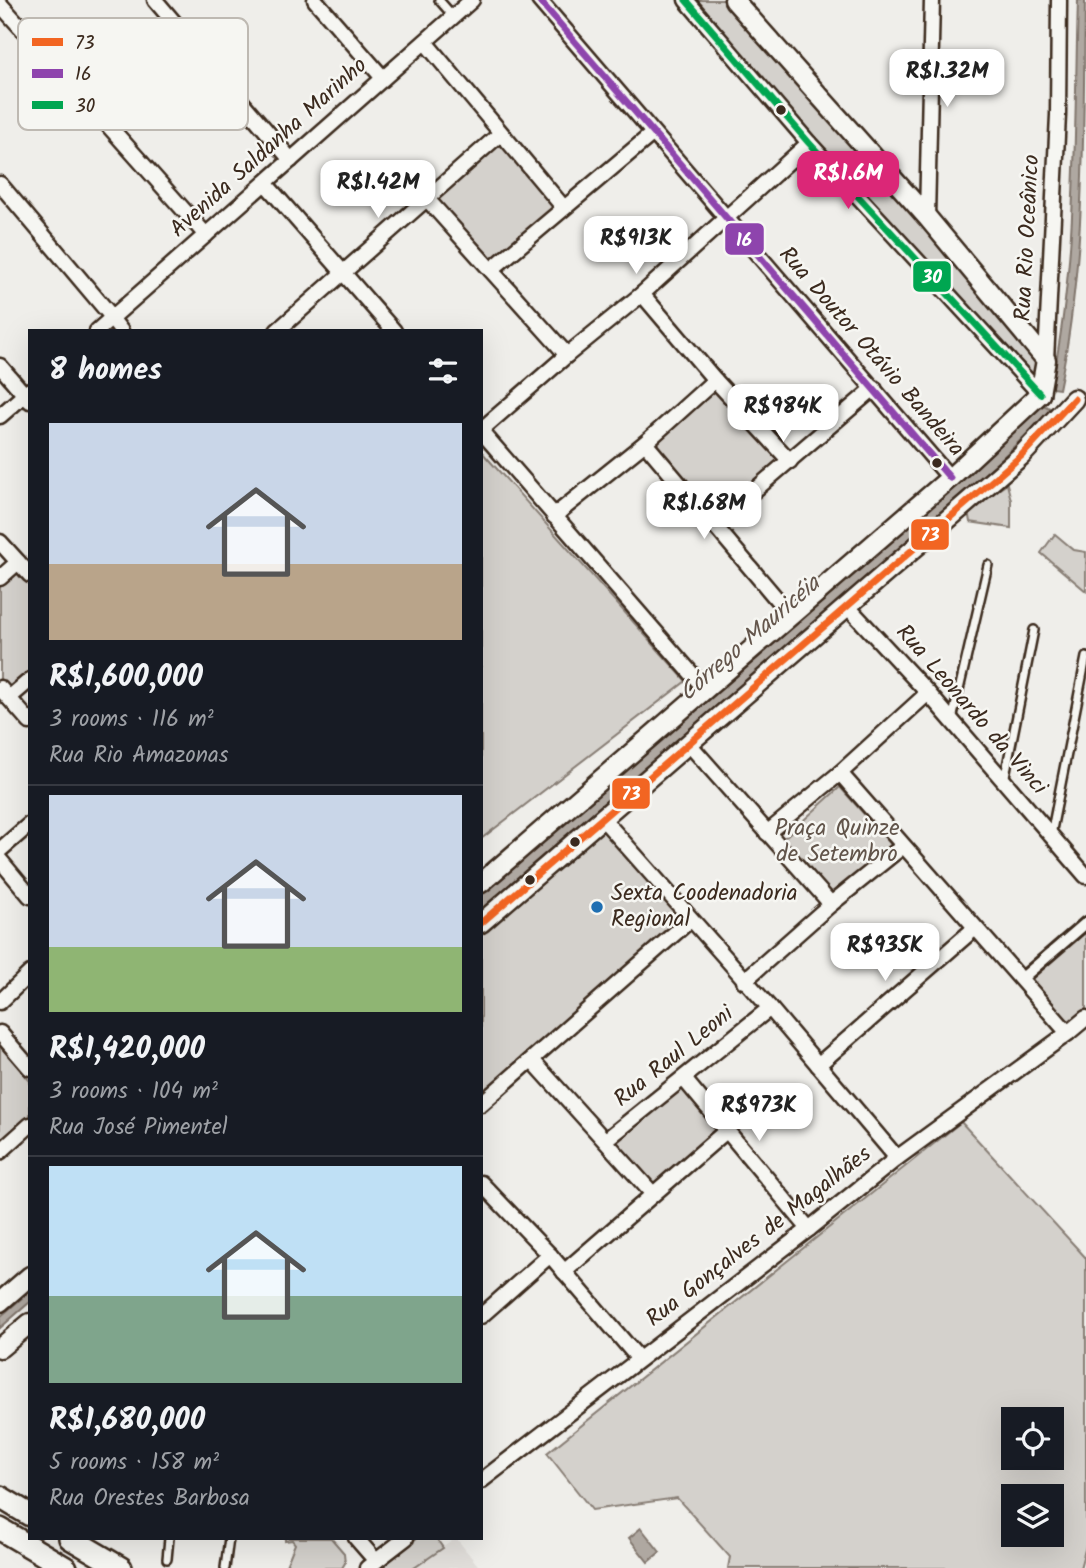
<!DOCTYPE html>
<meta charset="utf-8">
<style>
:root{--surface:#171b24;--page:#242831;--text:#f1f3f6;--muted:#9ea1a6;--line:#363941;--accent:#db2777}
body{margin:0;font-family:Kalam,sans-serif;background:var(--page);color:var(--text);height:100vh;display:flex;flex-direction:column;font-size:26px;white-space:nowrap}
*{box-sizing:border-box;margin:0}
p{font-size:23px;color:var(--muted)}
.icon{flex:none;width:38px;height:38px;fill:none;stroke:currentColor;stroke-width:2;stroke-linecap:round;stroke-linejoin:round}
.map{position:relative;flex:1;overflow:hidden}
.side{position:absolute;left:28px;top:329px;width:455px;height:1211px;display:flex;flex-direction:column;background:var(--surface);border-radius:0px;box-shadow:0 7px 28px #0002}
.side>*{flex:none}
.tools{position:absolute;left:1001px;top:1407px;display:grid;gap:14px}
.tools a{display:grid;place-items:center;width:63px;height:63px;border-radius:0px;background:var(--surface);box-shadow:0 7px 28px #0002;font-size:35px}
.price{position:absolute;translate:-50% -60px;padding:0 16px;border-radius:14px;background:#fff;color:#222;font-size:23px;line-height:46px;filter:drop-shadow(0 2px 4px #0008)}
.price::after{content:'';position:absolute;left:50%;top:42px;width:21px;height:16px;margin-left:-10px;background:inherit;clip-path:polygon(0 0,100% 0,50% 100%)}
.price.active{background:var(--accent);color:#fff}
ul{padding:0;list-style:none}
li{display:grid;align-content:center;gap:14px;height:371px;padding:0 21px}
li+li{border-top:2px solid var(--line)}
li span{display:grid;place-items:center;height:217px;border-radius:0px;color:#555}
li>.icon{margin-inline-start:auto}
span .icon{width:126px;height:126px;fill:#fffc;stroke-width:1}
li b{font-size:30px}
h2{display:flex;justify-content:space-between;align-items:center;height:84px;padding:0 21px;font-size:30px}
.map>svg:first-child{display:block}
.built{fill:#e2dfdb}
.green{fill:#d4d1cc;stroke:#887e75;stroke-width:2;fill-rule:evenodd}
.water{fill:#afa8a1;stroke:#81766d;stroke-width:2}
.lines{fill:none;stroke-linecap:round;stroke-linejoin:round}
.service-casing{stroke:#3b2a1e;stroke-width:12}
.pedestrian-casing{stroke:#3b2a1e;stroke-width:16}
.minor-casing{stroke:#3b2a1e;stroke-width:19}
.tertiary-casing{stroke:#3b2a1e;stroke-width:23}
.primary-casing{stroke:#3b2a1e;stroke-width:26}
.service{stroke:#f6f6f2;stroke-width:7}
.pedestrian{stroke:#f6f6f2;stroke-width:10}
.minor{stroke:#f6f6f2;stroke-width:14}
.tertiary{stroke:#f6f6f2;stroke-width:18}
.primary{stroke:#f6f6f2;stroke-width:21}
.bus-1-casing{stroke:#f6f6f2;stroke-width:12}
.bus-2-casing{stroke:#f6f6f2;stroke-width:12}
.bus-3-casing{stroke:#f6f6f2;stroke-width:12}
.bus-1{stroke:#f26522;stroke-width:7}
.bus-2{stroke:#8e44ad;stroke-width:7}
.bus-3{stroke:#00a651;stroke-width:7}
.bus-dot{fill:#3b2a1e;stroke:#f6f6f2;stroke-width:2.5}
.poi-dot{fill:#1f6fb2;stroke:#f6f6f2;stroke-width:2.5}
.labels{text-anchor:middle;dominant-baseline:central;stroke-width:5;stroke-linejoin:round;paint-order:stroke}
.street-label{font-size:23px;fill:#3b2a1e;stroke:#f6f6f2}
.park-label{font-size:23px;fill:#61544a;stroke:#f6f6f2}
.poi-label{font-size:23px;fill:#3b2a1e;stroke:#f6f6f2;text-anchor:start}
.water-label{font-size:24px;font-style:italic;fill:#64564c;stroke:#f6f6f2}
.key{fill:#f6f6f2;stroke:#beb9b2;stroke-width:2}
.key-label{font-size:19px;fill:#3b2a1e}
.line-badge{stroke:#f6f6f2;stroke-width:2.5}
.badge-label{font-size:19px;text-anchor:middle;font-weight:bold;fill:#fff}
</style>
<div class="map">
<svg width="1086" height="1568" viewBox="0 0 1086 1568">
<rect width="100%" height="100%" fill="#efeeea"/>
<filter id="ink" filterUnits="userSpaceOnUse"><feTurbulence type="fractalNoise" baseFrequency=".0143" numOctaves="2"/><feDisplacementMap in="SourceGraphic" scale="14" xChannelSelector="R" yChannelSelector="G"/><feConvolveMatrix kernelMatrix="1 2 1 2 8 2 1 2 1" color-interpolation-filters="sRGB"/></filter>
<g filter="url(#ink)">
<path class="built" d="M456,1538L480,1568H414Z"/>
<g class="green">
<path d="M694,0H724L925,225L1038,360V381L812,137Z"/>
<path d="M501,141L565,218L495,277L428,203Z"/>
<path d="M718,387L786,463L714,526L649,450Z"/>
<path d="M481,451L686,681L481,839Z"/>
<path d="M1007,484L1011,500V528L970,522L968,511Z"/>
<path d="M1055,534L1074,550L1086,552V591L1041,553Z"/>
<path d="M18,569L30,583V672L7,691L0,684V585Z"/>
<path d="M840,787L895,849L834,899L784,838Z"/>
<path d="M601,826L684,920L481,1100V932Z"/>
<path d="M1086,923V1021L1071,1031L1021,984Z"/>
<path d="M0,1046L30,1081V1121L0,1146Z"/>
<path d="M683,1088L722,1133L652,1190L614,1141Z"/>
<path d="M961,1122L1086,1258V1546L1080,1568H728L730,1557L677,1498L592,1510L547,1453ZM1013,1419H1052V1458H1013ZM1013,1496H1052V1535H1013Z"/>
<path d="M285,1538H331L344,1553L345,1563L342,1568H285L295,1544L292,1540L285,1541Z"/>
<path d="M417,1538H436L443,1548L414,1568H377Z"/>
</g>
<g class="water">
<path d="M1078,0H1085C1083,129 1086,262 1059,389L1051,388C1078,260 1074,130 1078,0Z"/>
<path d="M1041,404L1052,409L990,470L481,910V896L678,722L726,685L899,535Z"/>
<path d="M30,1291V1302L0,1328V1317Z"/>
<path d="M641,1528L660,1552L648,1562L629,1538Z"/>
</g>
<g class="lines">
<defs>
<g id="service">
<path d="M439,0L454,17"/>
<path d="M952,720L988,565"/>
<path d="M1004,781L1034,630"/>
<path d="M1051,835L1086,657"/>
<path d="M167,1559L169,1538"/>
<path d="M225,1568L229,1538"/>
</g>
<path id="pedestrian" d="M1020,980L1086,923"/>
<g id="minor">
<path d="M155,0L291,160"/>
<path d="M315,0L383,78"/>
<path d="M539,0L950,478"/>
<path d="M686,0L809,143L1040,394"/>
<path d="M0,4L206,235"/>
<path d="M425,42L564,208"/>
<path d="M265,183L394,331"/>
<path d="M0,184L112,317"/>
<path d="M427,199L567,355"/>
<path d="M927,217L932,0"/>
<path d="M491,270L652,134"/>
<path d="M642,294L715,380L790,461"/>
<path d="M111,318L121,331"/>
<path d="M97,331L472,0"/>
<path d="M277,331L500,134"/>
<path d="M1046,360L1058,115L1059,0"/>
<path d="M0,366L30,401"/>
<path d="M0,416L30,390"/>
<path d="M481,430L567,355L642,294L809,143"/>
<path d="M481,431L705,689"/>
<path d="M645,443L791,616"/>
<path d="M554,516L645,443L715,380"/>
<path d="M714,525L874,388"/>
<path d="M0,542L30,575"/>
<path d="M0,578L18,562"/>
<path d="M848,607L928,693L1086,876"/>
<path d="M0,688L30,722"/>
<path d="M9,698L30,680"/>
<path d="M689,744L831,904"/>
<path d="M840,773L1068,1033"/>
<path d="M603,819L770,1008L897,1158"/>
<path d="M767,833L840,773L928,693"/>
<path d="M0,850L30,824"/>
<path d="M0,860L30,896"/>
<path d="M744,981L831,904L903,846"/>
<path d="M0,1002L30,973"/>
<path d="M0,1033L30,1068"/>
<path d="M532,1060L652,1193"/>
<path d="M818,1065L975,928"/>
<path d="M684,1079L809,1229"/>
<path d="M481,1104L690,920"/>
<path d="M606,1140L770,1008"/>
<path d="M0,1152L30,1125"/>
<path d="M481,1183L550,1255L639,1359"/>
<path d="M564,1272L726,1131"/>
<path d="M481,1316L550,1255"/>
<path d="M481,1481L809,1229L897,1158L1068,1033L1086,1018"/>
<path d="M356,1538L376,1561"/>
<path d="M367,1568L406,1538"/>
</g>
<g id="tertiary">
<path d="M734,0L927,217L1046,360L1040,394"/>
<path d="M481,883L950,478L1040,394"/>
<path d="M481,923L1021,456L1074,399"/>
<path d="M0,1302L30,1276"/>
<path d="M0,1348L30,1323"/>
</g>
<g id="primary">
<path d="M0,1497L30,1515"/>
<path d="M0,1529L66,1568"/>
<path d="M70,1538L121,1568"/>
</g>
</defs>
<use href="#service" class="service-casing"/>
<use href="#pedestrian" class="pedestrian-casing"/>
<use href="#minor" class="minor-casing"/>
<use href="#tertiary" class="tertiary-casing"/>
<use href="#primary" class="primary-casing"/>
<use href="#service" class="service"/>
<use href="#pedestrian" class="pedestrian"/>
<use href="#minor" class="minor"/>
<use href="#tertiary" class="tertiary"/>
<use href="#primary" class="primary"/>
<defs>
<path id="bus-1" d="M481,923L1021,456L1074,399"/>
<path id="bus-2" d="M539,0L950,478"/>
<path id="bus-3" d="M686,0L809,143L1040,394"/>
</defs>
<use href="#bus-1" class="bus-1-casing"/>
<use href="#bus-2" class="bus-2-casing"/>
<use href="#bus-3" class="bus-3-casing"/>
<use href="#bus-1" class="bus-1"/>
<use href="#bus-2" class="bus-2"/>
<use href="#bus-3" class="bus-3"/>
</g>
</g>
<g class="bus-dot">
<circle cx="781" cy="110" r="6"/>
<circle cx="937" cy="463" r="6"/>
<circle cx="575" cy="842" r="6"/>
<circle cx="530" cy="880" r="6"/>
</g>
<circle class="poi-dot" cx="597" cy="907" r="7"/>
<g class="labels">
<g class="street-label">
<text transform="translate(269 148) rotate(-42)">Avenida Saldanha Marinho</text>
<text transform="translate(1028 238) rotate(-87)">Rua Rio Oceânico</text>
<text transform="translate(871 352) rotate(49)">Rua Doutor Otávio Bandeira</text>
<text transform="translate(971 710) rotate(49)">Rua Leonardo da Vinci</text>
<text transform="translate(674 1057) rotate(-39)">Rua Raul Leoni</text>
<text transform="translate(759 1237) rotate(-38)">Rua Gonçalves de Magalhães</text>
</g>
<g class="park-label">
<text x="837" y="829">Praça Quinze<tspan x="837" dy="26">de Setembro</tspan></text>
</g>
<g class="poi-label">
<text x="611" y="894">Sexta Coodenadoria<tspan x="611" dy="26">Regional</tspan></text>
</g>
<g class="water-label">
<text transform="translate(750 639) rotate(-41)">Córrego Mauricéia</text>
</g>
</g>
<rect x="18" y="18" width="230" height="112" rx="10" class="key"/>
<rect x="32" y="38" width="31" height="8" fill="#f26522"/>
<rect x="32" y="69" width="31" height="9" fill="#8e44ad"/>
<rect x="32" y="101" width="31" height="8" fill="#00a651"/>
<g class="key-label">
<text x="75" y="49">73</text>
<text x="75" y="80">16</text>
<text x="75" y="112">30</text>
</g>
<g class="line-badge">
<rect x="724" y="222" width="41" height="34" rx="7" fill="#8e44ad"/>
<rect x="912" y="260" width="40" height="33" rx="7" fill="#00a651"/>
<rect x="910" y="518" width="40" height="33" rx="7" fill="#f26522"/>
<rect x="611" y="777" width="40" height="33" rx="7" fill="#f26522"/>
</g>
<g class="badge-label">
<text x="744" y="246">16</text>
<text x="932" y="283">30</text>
<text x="930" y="541">73</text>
<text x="631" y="800">73</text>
</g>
</svg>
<div class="tools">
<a><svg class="icon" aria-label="locate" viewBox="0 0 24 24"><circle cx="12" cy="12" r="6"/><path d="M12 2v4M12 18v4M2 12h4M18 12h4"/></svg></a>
<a><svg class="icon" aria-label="layers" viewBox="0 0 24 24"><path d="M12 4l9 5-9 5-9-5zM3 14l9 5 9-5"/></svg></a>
</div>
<b class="price" style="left:947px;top:109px">R$1.32M</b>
<b class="price active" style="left:848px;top:211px">R$1.6M</b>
<b class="price" style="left:378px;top:220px">R$1.42M</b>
<b class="price" style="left:636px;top:276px">R$913K</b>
<b class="price" style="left:783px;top:444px">R$984K</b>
<b class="price" style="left:704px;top:541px">R$1.68M</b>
<b class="price" style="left:885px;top:983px">R$935K</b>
<b class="price" style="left:759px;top:1143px">R$973K</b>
<section class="side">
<h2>8 homes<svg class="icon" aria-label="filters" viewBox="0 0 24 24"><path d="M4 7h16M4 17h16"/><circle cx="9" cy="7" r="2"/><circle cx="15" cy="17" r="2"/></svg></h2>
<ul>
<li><span style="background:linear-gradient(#c9d6e8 65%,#b9a48a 0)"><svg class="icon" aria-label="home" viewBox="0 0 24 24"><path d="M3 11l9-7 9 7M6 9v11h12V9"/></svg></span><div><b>R$1,600,000</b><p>3 rooms · 116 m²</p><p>Rua Rio Amazonas</p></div></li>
<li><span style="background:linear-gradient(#c9d6e8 70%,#8fb573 0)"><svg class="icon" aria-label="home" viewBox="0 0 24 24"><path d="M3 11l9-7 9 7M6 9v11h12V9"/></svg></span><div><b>R$1,420,000</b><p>3 rooms · 104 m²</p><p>Rua José Pimentel</p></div></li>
<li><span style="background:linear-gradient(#bfe0f5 60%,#7fa58c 0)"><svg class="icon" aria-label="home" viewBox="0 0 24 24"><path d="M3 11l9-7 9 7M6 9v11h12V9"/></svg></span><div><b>R$1,680,000</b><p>5 rooms · 158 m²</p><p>Rua Orestes Barbosa</p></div></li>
</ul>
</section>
</div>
